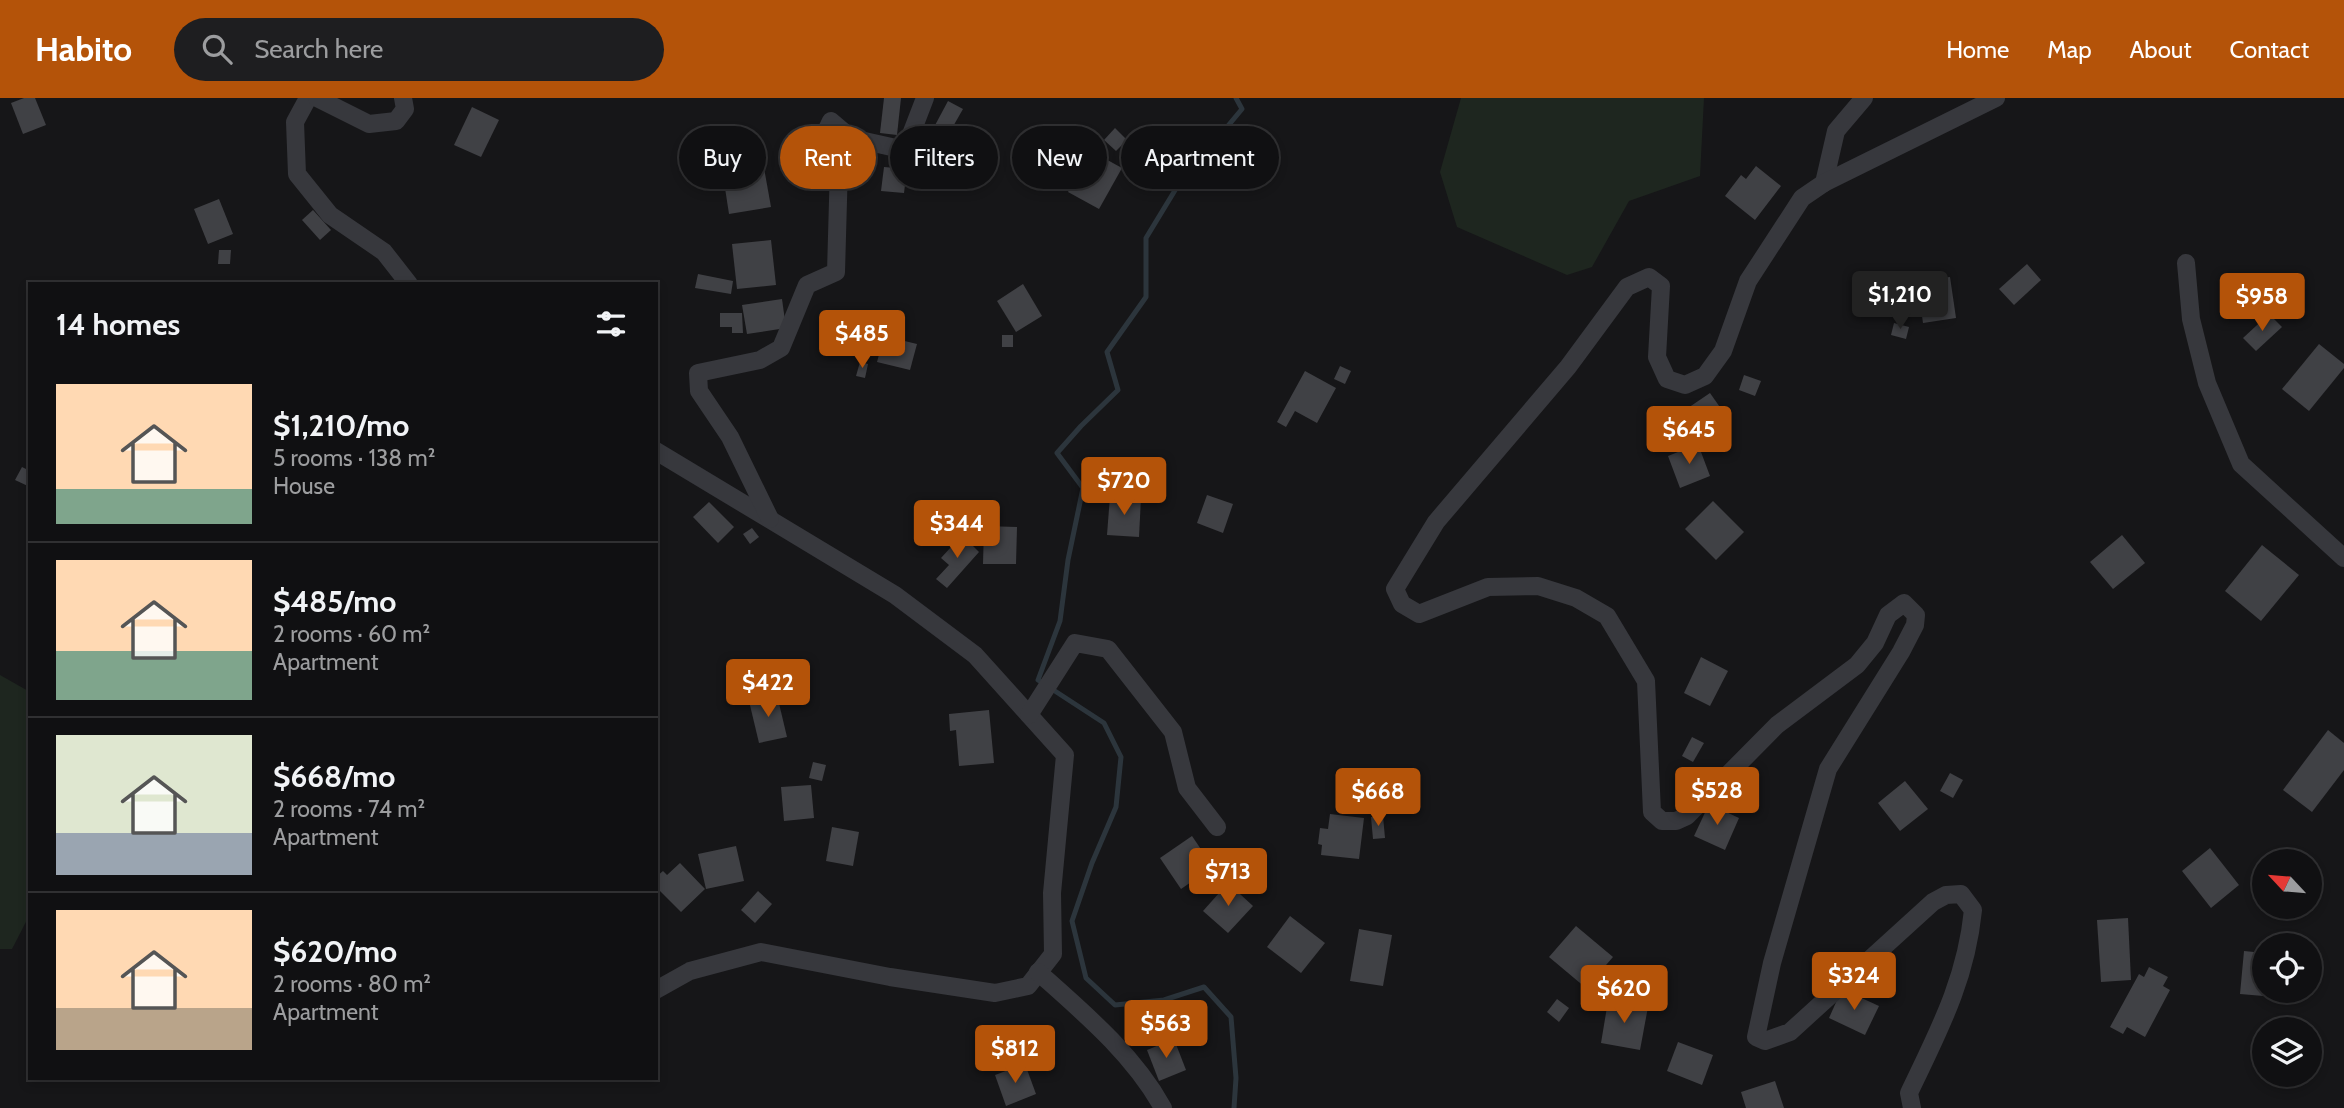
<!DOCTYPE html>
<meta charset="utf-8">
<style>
:root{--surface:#101012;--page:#1e1e20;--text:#f1f3f6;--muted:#9c9d9f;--line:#303032;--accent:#b45309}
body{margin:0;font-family:Cabin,sans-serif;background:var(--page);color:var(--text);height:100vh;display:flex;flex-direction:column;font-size:26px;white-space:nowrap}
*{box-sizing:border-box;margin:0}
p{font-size:23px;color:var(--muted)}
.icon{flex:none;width:38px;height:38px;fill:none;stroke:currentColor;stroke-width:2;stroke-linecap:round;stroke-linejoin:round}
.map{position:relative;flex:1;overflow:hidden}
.sheet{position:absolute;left:28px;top:184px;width:630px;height:798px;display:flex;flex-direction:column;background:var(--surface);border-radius:0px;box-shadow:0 4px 10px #0003,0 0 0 2px var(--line)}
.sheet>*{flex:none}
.banner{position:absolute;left:679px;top:28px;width:665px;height:63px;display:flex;gap:14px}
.needle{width:46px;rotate:296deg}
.controls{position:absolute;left:2252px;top:751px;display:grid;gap:14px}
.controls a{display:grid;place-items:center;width:70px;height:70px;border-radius:50%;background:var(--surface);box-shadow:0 4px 10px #0003,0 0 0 2px var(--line);font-size:35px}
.price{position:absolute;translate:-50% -60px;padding:0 16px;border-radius:7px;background:var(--accent);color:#fff;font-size:23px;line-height:46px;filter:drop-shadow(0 2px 4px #0008)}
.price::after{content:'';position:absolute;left:50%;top:42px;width:21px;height:16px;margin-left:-10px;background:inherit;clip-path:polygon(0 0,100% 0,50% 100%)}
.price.selected{background:#222;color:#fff}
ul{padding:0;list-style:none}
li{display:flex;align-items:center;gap:21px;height:175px;padding:0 28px}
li+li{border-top:2px solid var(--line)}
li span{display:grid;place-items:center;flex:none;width:196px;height:140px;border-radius:0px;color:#555}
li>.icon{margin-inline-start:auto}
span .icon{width:84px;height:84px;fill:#fffc;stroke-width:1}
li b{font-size:30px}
h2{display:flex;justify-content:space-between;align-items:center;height:84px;padding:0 28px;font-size:30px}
.chip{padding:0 24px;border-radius:32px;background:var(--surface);box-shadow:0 4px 10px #0003,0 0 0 2px var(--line);font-size:24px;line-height:63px}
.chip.selected{background:var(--accent);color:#fff}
header{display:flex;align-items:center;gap:42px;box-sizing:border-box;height:98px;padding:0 35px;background:var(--accent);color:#fff}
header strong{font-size:33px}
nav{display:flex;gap:38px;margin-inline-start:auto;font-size:24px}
.search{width:490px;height:63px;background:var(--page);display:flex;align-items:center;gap:18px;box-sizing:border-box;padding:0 24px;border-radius:38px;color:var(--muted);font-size:26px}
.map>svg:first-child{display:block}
.green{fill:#1e261f}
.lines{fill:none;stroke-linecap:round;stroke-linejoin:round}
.stream{stroke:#2c353c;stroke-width:5}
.building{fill:#404145}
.minor{stroke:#37383d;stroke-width:18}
</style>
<header>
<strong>Habito</strong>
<div class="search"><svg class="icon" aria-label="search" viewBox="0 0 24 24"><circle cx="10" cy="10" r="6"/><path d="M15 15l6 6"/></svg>Search here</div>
<nav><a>Home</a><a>Map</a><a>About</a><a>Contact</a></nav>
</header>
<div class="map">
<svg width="2344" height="1010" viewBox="0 0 2344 1010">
<rect width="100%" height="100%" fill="#161618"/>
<g class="green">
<path d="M1461,0H1704L1700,78L1629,103L1592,169L1567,177L1457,129L1440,74Z"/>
<path d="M0,577L30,594V816L12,851H0Z"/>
</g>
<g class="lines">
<path class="stream" d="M1234,1010L1236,980L1231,919L1204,889L1164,902L1115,907L1086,880L1072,823L1092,765L1116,709L1121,659L1104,625L1038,582L1060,523L1068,462L1083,390L1057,355L1081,328L1118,292L1107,254L1146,199V140L1177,89L1242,11L1236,0"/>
</g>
<g class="building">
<path d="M24,0H35L46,27L23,36L11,5Z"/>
<path d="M884,0H901L897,37L880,35Z"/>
<path d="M948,3L963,11L947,39L933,31Z"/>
<path d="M472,9L499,22L481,59L454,47Z"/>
<path d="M1115,30L1127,42L1116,53L1104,42Z"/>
<path d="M1091,53L1122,70L1099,111L1068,94Z"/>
<path d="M1756,68L1781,88L1755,122L1725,98L1741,77L1746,81Z"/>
<path d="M884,69L907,71L904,95L881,93Z"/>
<path d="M764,70L771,109L729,116L723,77Z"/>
<path d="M219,101L233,136L208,146L194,111Z"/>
<path d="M313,112L331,132L320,142L302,122Z"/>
<path d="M771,142L776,187L737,191L732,146Z"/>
<path d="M219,152H231L230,166H218Z"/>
<path d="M2027,166L2041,182L2014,207L1999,191Z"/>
<path d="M698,176L733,183L731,196L695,190Z"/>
<path d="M1950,179L1956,220L1923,225L1917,183Z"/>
<path d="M1023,186L1042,218L1016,234L997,203Z"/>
<path d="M782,201L786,230L747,236L742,207Z"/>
<path d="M1912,203L1913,213L1899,214L1898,204Z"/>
<path d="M720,215H742L743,235H732V229H720Z"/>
<path d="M2269,216L2282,229L2256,253L2243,240Z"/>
<path d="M1894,225L1909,229L1906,241L1891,237Z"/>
<rect x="1002" y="237" width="11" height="12"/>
<path d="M884,238L917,246L910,272L877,264Z"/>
<path d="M2319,246L2344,266V270L2309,313L2282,291Z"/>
<path d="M860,264L868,266L865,280L856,278Z"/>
<path d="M1340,268L1351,273L1345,286L1334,281Z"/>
<path d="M1305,273L1336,290L1317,325L1295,313L1286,329L1277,324Z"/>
<path d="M1744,277L1761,283L1755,298L1739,292Z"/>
<path d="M1710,295L1731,325L1703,344L1682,314Z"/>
<path d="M1698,346L1710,378L1680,390L1668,358Z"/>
<path d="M1130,368L1142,374L1129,398L1117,392Z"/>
<path d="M22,369L30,373V389L15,382Z"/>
<path d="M1207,397L1233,406L1223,435L1197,425Z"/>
<path d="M1110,398L1141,400L1139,439L1107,437Z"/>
<path d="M1713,403L1744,434L1716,462L1685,431Z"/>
<path d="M709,404L734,429L718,445L693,419Z"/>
<path d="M984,428L1017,429L1016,466H983Z"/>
<path d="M752,430L759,439L750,446L743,436Z"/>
<path d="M962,437L979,454L947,490L936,481L949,467L941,460Z"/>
<path d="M2122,437L2145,465L2113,491L2090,464Z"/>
<path d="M2262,447L2299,477L2261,523L2225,493Z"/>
<path d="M1701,559L1728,573L1710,608L1684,595Z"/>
<path d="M777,597L787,639L759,645L749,603Z"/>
<path d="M989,612L994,665L959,668L956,632L950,633L949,616Z"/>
<path d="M2328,632L2344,645V672L2312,714L2283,692Z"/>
<path d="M1692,639L1704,645L1693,664L1682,658Z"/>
<path d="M813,664L826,667L822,683L809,680Z"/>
<path d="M1950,675L1963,682L1953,700L1940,693Z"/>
<path d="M1905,683L1928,711L1900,733L1878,705Z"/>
<path d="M811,687L814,720L784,723L781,689Z"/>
<path d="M1709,706L1739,720L1725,752L1694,738Z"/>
<path d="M1330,716L1364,720L1359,761L1321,757L1322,747L1318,746L1320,730L1328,731Z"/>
<path d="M1383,718L1385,740L1373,741L1371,719Z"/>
<path d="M832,729L859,734L853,768L826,763Z"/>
<path d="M1192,738L1213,769L1181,791L1160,760Z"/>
<path d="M736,748L744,783L706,791L698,756Z"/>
<path d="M2210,750L2239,787L2211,810L2182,773Z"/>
<path d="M680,765L705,791L681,814L656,789V779L663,773L667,777Z"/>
<path d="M1228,785L1253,808L1228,835L1203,813Z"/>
<path d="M758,793L772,806L755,825L741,812Z"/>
<path d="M1290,818L1325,845L1301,875L1267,849Z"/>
<path d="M2128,820L2131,882L2101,884L2097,822Z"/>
<path d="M1576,828L1613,859L1586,890L1549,859Z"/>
<path d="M1359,831L1392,837L1383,888L1350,883Z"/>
<path d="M2244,853L2264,855V892H2287V900L2240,896Z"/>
<path d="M2149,869L2168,879L2163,888L2170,892L2145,939L2127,929L2123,936L2110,929L2139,876L2144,879Z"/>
<path d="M1842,891L1879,908L1865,937L1829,920Z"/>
<path d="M1557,901L1569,910L1559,924L1547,914Z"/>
<path d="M1608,903L1648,909L1640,952L1601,945Z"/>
<path d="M1174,941L1186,972L1159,983L1147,952Z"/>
<path d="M1678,944L1713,957L1702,987L1667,973Z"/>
<path d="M1025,966L1036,996L1006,1008L995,977Z"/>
<path d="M1775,983L1784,1010H1746L1741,994Z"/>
</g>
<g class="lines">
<g class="minor">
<path d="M308,0L295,24L297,76L330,117L384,154L409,186"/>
<path d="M317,0L369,26L396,23L405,11L403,0"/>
<path d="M1824,85L1836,33L1864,0"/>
<path d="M2186,165L2191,221L2207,285L2241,366L2344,460"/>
<path d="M656,353L895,497L975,557L1065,657L1052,795L1053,856L1028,888L995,895L890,879L761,854L690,873L656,892"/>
<path d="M770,421L730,339L699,293L698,275L760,262L781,250L807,187L836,174L839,67L820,46L831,23L851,40L905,52L925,0"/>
<path d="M1029,617L1075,545L1108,551L1173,634L1187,690L1217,729"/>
<path d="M1038,874C1084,915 1133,956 1163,1010"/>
<path d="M1912,1010L1909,995C1939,932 1966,882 1973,812L1961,796L1946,797L1933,804L1790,934L1765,943L1756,939L1772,865L1828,671L1901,554L1915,527L1916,517L1904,505L1888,517L1875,545L1857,567L1777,627L1687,718L1676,723H1662L1652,714L1646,583L1607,518L1576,500L1538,488L1488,489L1419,516L1402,506L1395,491L1436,424L1568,269L1627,189L1649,179L1661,188L1657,259L1667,281L1685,287L1705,278L1723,253L1748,183L1802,100L1824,85L1996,0"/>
</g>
</g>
</svg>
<div class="controls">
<a><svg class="needle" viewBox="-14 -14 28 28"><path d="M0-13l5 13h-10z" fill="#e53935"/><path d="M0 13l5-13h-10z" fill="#9c9d9f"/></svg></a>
<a><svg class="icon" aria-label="locate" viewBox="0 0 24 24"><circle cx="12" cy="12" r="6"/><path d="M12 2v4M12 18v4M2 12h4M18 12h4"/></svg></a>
<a><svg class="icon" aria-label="layers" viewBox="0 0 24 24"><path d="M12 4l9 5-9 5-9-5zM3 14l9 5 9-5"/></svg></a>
</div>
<b class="price selected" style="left:1900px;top:233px">$1,210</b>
<b class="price" style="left:2262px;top:235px">$958</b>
<b class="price" style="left:862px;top:272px">$485</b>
<b class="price" style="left:1689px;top:368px">$645</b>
<b class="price" style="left:1124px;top:419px">$720</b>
<b class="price" style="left:957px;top:462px">$344</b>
<b class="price" style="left:768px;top:621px">$422</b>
<b class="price" style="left:1717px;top:729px">$528</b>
<b class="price" style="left:1378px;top:730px">$668</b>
<b class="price" style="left:1228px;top:810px">$713</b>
<b class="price" style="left:1854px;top:914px">$324</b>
<b class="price" style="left:1624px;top:927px">$620</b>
<b class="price" style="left:1166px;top:962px">$563</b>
<b class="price" style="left:1015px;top:987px">$812</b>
<div class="banner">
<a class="chip">Buy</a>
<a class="chip selected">Rent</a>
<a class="chip">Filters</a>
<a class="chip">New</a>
<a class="chip">Apartment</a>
</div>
<section class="sheet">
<h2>14 homes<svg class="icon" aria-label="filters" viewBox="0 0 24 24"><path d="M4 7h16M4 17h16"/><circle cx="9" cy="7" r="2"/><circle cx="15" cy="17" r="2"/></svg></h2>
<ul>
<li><span style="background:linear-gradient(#ffd9b3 75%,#7fa58c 0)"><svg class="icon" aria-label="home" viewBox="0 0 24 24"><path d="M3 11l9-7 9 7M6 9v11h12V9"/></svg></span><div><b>$1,210/mo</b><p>5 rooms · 138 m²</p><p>House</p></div></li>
<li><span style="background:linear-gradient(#ffd9b3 65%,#7fa58c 0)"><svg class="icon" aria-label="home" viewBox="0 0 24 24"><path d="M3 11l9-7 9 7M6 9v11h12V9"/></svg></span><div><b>$485/mo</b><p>2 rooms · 60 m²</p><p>Apartment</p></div></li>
<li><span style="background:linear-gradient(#dfe7d0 70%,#9aa5b1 0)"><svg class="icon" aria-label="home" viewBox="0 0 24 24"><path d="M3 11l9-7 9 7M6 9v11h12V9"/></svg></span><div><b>$668/mo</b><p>2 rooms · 74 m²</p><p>Apartment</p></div></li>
<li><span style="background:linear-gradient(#ffd9b3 70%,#b9a48a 0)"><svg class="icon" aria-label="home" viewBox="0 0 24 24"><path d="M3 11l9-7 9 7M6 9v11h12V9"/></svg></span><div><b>$620/mo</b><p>2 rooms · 80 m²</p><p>Apartment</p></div></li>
</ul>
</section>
</div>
